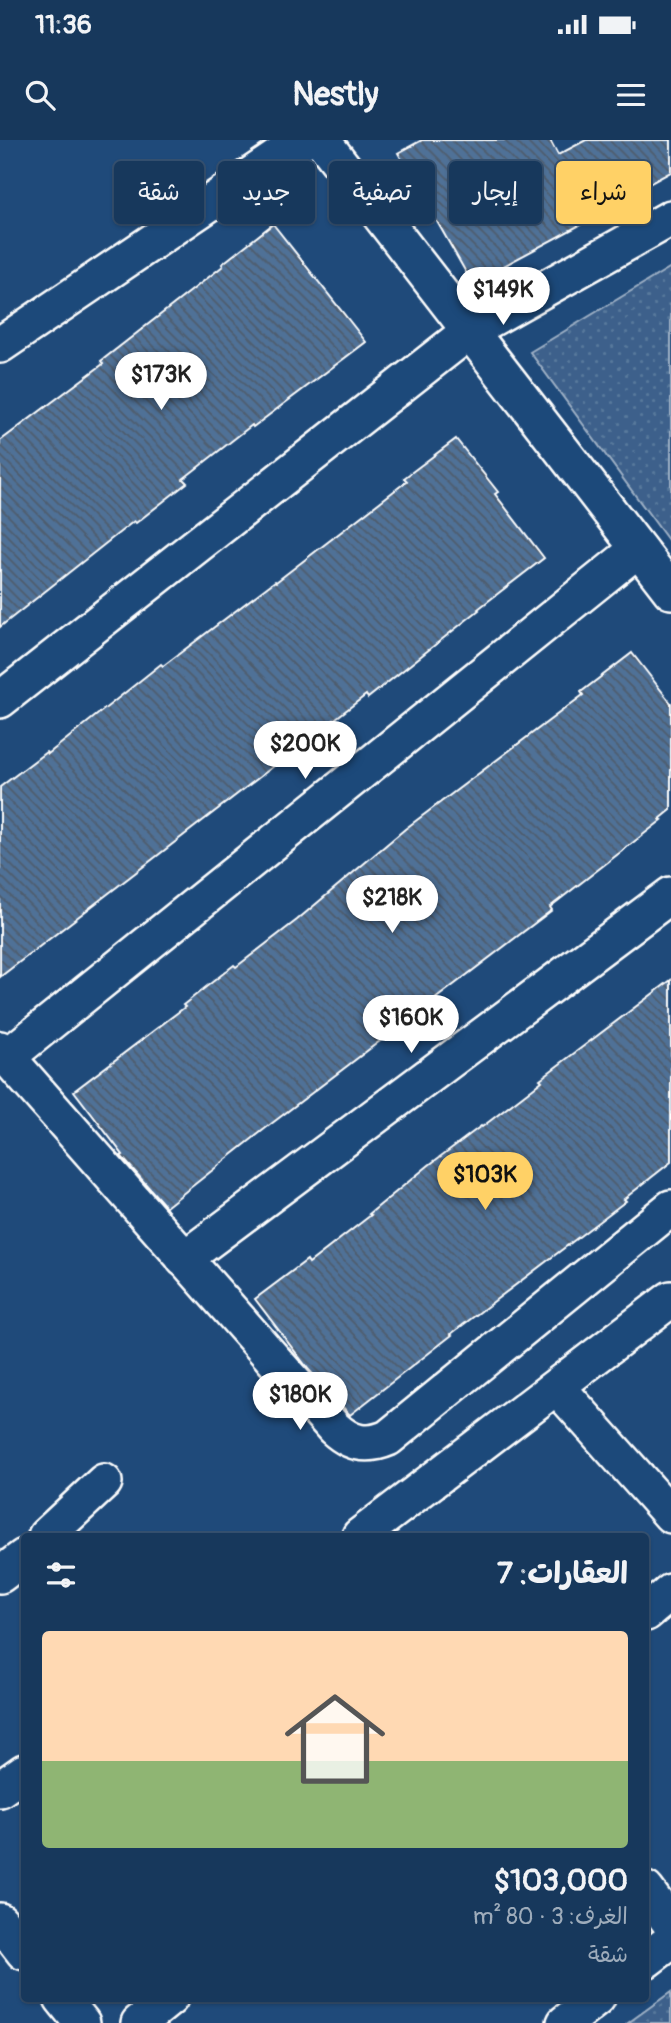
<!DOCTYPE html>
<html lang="ar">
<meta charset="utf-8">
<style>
:root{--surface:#17385c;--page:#203f62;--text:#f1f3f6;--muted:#9eacbb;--line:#365272;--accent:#ffd166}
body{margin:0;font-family:Pangolin,"Playpen Sans Arabic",sans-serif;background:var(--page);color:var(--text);direction:rtl;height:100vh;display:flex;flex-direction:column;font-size:26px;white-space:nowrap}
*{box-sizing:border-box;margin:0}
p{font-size:23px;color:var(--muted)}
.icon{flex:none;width:38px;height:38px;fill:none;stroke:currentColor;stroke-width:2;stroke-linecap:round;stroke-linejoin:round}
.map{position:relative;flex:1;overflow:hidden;direction:ltr}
.sheet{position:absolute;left:21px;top:1393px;width:628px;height:469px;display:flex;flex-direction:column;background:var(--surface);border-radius:7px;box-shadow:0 2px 5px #0004,0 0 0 2px var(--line);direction:rtl}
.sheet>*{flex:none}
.banner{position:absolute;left:21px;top:21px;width:630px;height:63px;direction:rtl;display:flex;gap:14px}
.price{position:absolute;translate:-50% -60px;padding:0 16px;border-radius:24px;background:#fff;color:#222;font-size:23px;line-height:46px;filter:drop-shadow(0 2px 4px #0008)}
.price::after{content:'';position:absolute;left:50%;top:42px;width:21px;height:16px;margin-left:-10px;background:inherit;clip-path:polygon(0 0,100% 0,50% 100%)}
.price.on{background:var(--accent);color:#111}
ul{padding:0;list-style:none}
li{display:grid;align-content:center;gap:14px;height:371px;padding:0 21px}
li span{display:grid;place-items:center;height:217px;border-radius:7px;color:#555}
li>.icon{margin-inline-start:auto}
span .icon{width:126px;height:126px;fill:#fffc;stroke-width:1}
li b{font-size:30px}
h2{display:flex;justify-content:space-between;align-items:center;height:84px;padding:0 21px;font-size:30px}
.pill{padding:0 24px;border-radius:7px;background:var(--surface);box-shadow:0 2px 5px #0004,0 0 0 2px var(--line);font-size:24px;line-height:63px}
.pill.on{background:var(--accent);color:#111}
.status{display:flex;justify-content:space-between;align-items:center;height:49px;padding:0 35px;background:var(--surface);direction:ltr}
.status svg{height:19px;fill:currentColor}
header{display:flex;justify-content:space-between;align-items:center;height:91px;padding:0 21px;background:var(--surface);font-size:32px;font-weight:800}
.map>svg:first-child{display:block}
.park{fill:url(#park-dots);stroke:#9eb0c5;stroke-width:2}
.building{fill:url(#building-back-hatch);stroke:#fff;stroke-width:2}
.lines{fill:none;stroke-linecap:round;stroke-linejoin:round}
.street-casing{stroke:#fff;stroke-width:40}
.street{stroke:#1f4a7a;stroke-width:35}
</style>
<div class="status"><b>11:36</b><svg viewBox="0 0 49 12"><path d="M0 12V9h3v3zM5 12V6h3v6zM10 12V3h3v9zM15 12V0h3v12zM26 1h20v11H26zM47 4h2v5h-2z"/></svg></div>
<header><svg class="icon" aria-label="menu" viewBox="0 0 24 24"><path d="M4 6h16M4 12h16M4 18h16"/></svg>Nestly<svg class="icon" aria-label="search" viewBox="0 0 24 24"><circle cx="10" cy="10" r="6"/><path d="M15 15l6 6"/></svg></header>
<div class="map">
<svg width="671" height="1883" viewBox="0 0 671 1883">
<defs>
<pattern id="park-dots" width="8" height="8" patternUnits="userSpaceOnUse" patternTransform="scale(1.75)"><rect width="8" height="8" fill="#3c618b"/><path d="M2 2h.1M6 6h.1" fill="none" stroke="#59799c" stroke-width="1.8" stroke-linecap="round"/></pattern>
<pattern id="building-back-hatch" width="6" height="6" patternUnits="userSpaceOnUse" patternTransform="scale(1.75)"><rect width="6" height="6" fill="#507197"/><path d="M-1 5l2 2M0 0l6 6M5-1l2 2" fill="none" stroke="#4e5b6a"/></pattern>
</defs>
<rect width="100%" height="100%" fill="#1f4a7a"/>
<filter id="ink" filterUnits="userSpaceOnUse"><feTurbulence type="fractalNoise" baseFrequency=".0143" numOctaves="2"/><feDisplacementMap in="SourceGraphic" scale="14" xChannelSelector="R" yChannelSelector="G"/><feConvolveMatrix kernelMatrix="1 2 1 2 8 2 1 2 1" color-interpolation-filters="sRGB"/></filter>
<g filter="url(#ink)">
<g class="park">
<path d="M671,127V404L530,212Z"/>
<path d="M671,1852V1883H628Z"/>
</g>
<g class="building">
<path d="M422,0H550L558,15L586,0H671V32L592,75L593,78L472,143L398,13Z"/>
<path d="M273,84L366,202L253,287L252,285L183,339L187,343L136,383L134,381L0,487V301L103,224L101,221L223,126L222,124Z"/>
<path d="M456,299L498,352L495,354L544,418L478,469L479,470L368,558L366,555L0,837V647L46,612L48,614L161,524L163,526L275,441L276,442L407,341L404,338Z"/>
<path d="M632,513L671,563V670L660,679L662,680L550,767L552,770L271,984L166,1067L121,1016L123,1015L74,951L185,867L183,865L234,825L236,827L297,780L405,689L583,555L581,552Z"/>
<path d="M671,840V1022L624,1059L626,1061L451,1194L452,1195L350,1275L309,1230L255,1159L307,1120L309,1123L371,1075L369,1074L429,1025L481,986L482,987L542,941L540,939Z"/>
</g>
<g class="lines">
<defs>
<g id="street">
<path d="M322,0L671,451"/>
<path d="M0,205L303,0"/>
<path d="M0,560L471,190L671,78"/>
<path d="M0,909L334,1288C351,1304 367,1307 388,1298L671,1068"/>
<path d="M7,917L638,409"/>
<path d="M184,1119L671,755"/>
<path d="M557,1247L671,1375"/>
<path d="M46,1396L104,1342"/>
<path d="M360,1396L671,1159"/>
<path d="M0,1435L24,1417"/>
<path d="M646,1473L671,1452"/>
<path d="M0,1649L24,1632"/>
<path d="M646,1750L671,1784"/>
<path d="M0,1781L24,1812"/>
<path d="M646,1820L671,1801"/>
<path d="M62,1858L82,1883"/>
<path d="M139,1883L170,1858"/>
<path d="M565,1883L597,1858"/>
</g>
</defs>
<use href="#street" class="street-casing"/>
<use href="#street" class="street"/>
</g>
</g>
</svg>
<b class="price" style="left:503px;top:187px">$149K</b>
<b class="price" style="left:161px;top:272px">$173K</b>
<b class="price" style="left:305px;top:641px">$200K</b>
<b class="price" style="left:392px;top:795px">$218K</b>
<b class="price" style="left:411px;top:915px">$160K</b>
<b class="price on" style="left:485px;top:1072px">$103K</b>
<b class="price" style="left:300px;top:1292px">$180K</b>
<div class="banner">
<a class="pill on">شراء</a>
<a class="pill">إيجار</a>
<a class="pill">تصفية</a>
<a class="pill">جديد</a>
<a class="pill">شقة</a>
</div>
<section class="sheet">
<h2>العقارات: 7<svg class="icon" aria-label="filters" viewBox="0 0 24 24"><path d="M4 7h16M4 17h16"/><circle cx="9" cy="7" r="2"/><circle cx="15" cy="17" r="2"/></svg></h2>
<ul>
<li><span style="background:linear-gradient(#ffd9b3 60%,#8fb573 0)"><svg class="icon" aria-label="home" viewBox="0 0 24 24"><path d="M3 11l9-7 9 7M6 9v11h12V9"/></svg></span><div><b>$103,000</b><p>الغرف: 3 · 80 m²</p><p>شقة</p></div></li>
</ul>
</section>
</div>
